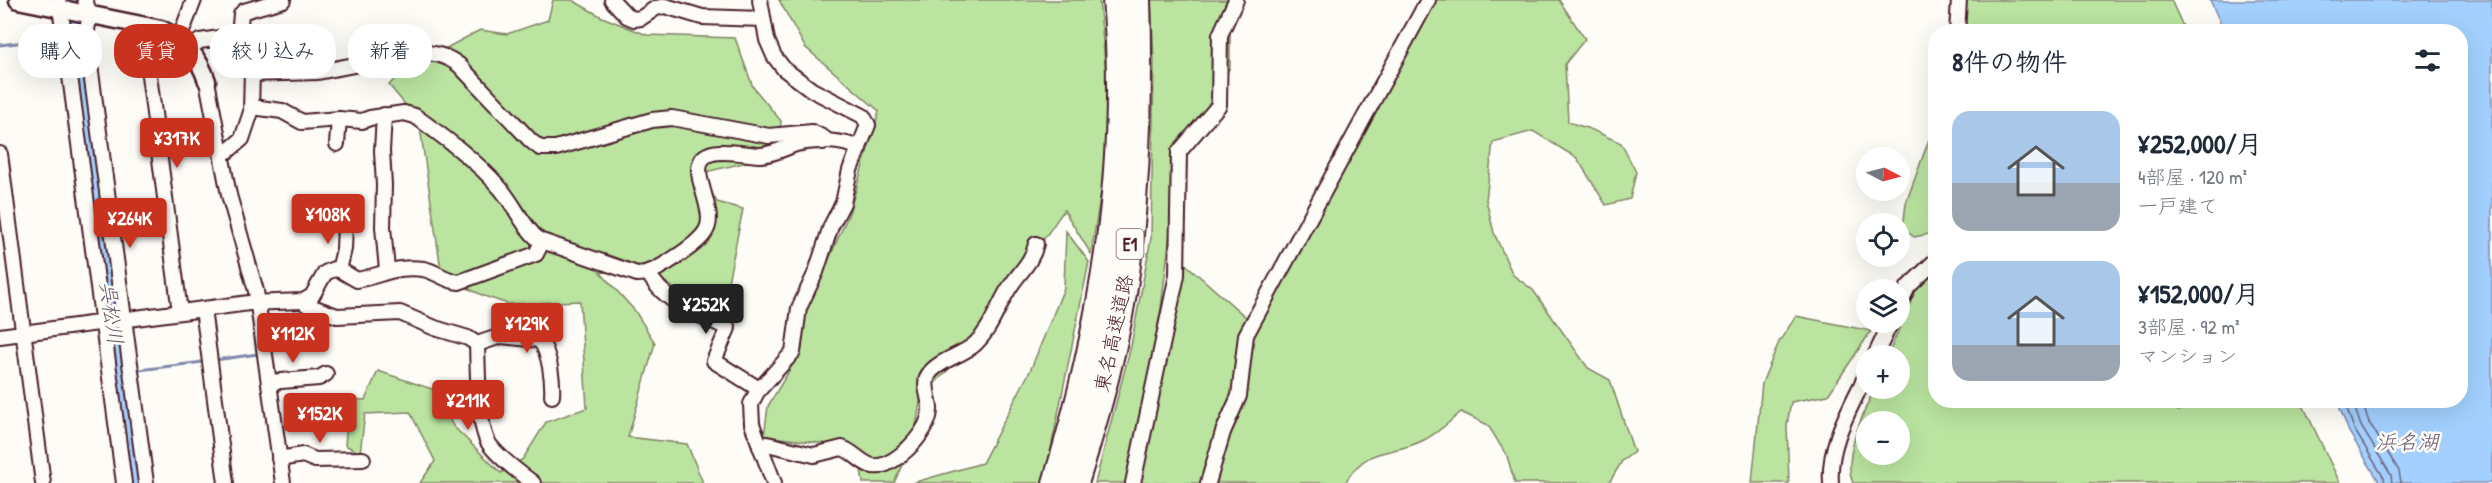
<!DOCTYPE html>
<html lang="ja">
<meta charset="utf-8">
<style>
:root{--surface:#fff;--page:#f6f6f7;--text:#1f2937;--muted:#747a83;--accent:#c8321e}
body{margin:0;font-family:"Patrick Hand","Klee One",sans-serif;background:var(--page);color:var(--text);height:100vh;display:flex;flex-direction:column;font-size:22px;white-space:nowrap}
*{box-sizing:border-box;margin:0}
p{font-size:20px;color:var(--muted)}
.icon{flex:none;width:33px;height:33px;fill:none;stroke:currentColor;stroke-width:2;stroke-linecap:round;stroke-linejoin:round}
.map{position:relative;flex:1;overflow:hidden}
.side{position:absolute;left:1928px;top:24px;width:540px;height:384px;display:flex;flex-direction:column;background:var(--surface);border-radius:24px;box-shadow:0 6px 24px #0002}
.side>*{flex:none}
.guide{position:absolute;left:18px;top:24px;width:570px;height:54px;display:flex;gap:12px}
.needle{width:39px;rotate:96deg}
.fabs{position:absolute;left:1856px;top:147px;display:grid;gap:12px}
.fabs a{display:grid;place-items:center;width:54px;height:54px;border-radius:50%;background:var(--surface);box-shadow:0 6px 24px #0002;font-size:30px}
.price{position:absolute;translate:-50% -51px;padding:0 14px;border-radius:6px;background:var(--accent);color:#fff;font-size:20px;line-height:39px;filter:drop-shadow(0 2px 3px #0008)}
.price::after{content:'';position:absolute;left:50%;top:36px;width:18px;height:14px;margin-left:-9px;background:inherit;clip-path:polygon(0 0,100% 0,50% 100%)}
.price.active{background:#222;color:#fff}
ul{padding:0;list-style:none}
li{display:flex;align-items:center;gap:18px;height:150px;padding:0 24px}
li span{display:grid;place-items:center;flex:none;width:168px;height:120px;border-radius:18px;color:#555}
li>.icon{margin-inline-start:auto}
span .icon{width:72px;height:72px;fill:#fffc;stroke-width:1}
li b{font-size:26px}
h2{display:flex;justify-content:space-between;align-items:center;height:72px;padding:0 24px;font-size:26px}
.pill{padding:0 21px;border-radius:24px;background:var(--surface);box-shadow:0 6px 24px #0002;font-size:21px;line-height:54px}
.pill.active{background:var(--accent);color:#fff}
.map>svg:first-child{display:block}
.green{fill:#bae4a0;stroke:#828266;stroke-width:1.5;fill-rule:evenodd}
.water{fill:#a3d0fe;stroke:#7f89aa;stroke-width:1.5}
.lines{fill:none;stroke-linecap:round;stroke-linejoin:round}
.shore{stroke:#6e667f;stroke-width:1.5}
.stream{stroke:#7f89aa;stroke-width:3}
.river{stroke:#a3d0fe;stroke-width:20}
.minor-casing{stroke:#4a1f2b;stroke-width:18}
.tertiary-casing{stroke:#4a1f2b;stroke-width:21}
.motorway-casing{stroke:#4a1f2b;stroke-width:28}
.minor{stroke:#fdfcf7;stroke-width:14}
.tertiary{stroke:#fdfcf7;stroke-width:16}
.motorway{stroke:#fdfcf7;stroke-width:24}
.labels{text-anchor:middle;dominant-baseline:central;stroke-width:5;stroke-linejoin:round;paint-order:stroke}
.shield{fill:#fdfcf7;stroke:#806168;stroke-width:1.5}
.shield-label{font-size:18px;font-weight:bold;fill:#4a1f2b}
.street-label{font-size:20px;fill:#4a1f2b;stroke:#fdfcf7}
.water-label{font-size:21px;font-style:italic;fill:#65546a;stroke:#fdfcf7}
</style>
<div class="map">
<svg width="2492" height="483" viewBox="0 0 2492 483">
<rect width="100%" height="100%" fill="#fdfcf7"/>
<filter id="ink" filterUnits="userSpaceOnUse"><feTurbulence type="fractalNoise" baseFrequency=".0167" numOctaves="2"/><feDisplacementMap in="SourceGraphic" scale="12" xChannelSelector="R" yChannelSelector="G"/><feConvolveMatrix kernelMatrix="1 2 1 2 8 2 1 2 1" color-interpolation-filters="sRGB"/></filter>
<g filter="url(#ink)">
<g class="green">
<path d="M553,0H572L602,17L647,35L735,38L753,87L781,121L777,155L701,173L717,202L743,209L726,292L692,302L655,274L600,272L635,311L655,343L628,437L687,444L703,483H420L435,461L410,412L365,414L360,453L345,445L349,399L365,400L378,371L435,390L453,426L501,473L523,459L546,422L587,408L580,301L508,304L484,296L442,276L419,121L389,85L410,64L437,53L480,30L507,34L548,20Z"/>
<path d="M779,0H1099L1108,93L1103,179L1091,254L1064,210L965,353L921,397L914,438L894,483H863L861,468L836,445L764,436L768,406L802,349L804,317L849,213L879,111L805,47Z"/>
<path d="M1151,0H1230V67L1178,168L1161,308L1146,390L1160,386L1176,315L1182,261L1256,326L1436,0H1559L1585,39L1565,64L1568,122L1590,129L1621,143L1636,172L1630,199L1606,205L1577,158L1533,131L1493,142L1486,200L1494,233L1513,275L1533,290L1588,368L1610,380L1634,452L1622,461L1609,483H1515L1507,456L1488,425L1461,412C1449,422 1438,433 1424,440C1391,457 1367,444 1345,483H1095L1131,346L1151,238L1154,60Z"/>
<path d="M1964,0H2171L2185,31L1965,32L1963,22Z"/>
<path d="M1935,123V233L1914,237L1903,229L1906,203Z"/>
<path d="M1066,231L1089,262L1044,483H912L982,463L1030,371L1064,288Z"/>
<path d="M1935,268V400H2178V411L2191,404L2194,401H2301L2340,483H1853C1842,458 1864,412 1874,389L1899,388V356L1888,355L1916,289ZM1866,422H1899V454H1866Z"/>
<path d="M1796,316L1871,331L1828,395L1791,402L1787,425L1789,483H1752L1762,383L1779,342Z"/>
</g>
<path class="water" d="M2210,0H2492V483H2380L2349,432L2337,401L2460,400V32L2224,31Z"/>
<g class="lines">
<g class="shore">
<path d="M2344,400L2354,429L2384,478L2385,483"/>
<path d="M2352,400L2361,426L2391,475L2392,483"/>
<path d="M2361,400L2369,422L2399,471L2401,483"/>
</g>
<g class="stream">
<path d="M0,45L57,38"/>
<path d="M132,327L138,369"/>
<path d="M215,360L258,354"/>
<path d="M139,370L203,362"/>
<path d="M138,372L153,483"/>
<path d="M120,373L127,372"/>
</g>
<path class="river" d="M69,0L135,483"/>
<defs>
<g id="minor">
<path d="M58,0L64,31L124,483"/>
<path d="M85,0L90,14L86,35L146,483"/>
<path d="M612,0L627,16L634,19L641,18L656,8L665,6L702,17L763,19"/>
<path d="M760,0L767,40L774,56L784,69L812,90L863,116L868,125L850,170L843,203L831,226L816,272L799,308L793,352L757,392L751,404L752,424L774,483"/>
<path d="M146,25L144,37L180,312"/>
<path d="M1957,32L1959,0"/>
<path d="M179,39L194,0"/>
<path d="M189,48L200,41L239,35L241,14L244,11L283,0"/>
<path d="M252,74L318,72L416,53C433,52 446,55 459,65L531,141L540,148H556L652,120L672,118L769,136L812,132L824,138L823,142"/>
<path d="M207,81L229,195L256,291L283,483"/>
<path d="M252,107L282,111L302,122L339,119L362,121L370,118L404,113L415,116C444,137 477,161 500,188C515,205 522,226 539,240L637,274C652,274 667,263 679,255C719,228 711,222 700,179C699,173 698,167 701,161C709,145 746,155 761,155C774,154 785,148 796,144C815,139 842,140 859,148"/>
<path d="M384,115L382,151L384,185L383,227L387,270"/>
<path d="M337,144L339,119"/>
<path d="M222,152L228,151L242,139L251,112L252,70L239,35"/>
<path d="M0,154L43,483"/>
<path d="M339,270L344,249L345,224"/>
<path d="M648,272C662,302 700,315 728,328L714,361L759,389"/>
<path d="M305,301L307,305L337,316L400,313L435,328L468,338L477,344"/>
<path d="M1899,306L1908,287L1935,261"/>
<path d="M203,309L226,483"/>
<path d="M0,336L249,303L303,301L312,296L325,273L334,269L340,270L357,280C380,276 397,265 423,269C436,271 445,281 459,282L536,254L542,242"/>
<path d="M477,344C478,368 477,421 488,442C495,455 521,474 533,483"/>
<path d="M477,344L501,336L539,340C550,351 553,382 552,396"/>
<path d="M1875,356L1891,322"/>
<path d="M269,382L319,378L326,374"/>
<path d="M760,447L767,444L814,455L842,448C858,453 866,473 886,464C904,456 930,430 930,409C930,398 922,384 929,374C937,361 963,355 975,344C991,329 997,308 1008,290C1018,273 1032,263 1036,244"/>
<path d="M279,459L303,455L315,460L363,459"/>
<path d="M1133,483L1177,275L1179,152L1219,105L1220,35L1236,0"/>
<path d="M1208,483L1223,432L1239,396L1246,335L1428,0"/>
<path d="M1831,483C1828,444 1850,409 1866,375"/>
</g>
<path id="tertiary" d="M18,0L161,29C185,40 199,57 207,81"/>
<g id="motorway">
<path d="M1055,483C1102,328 1130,162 1115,0"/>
<path d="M1076,483C1098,412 1119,339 1128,265C1138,177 1141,89 1138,0"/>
</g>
</defs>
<use href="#minor" class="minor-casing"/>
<use href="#tertiary" class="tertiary-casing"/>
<use href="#motorway" class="motorway-casing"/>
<use href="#minor" class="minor"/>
<use href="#tertiary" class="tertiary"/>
<use href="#motorway" class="motorway"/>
</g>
</g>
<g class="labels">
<rect class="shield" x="1116.5" y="229" width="27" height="30" rx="4.5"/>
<g class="shield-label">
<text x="1130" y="244">E1</text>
</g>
<g class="street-label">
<text transform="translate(1113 333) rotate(-78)">東名高速道路</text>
</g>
<g class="water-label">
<text transform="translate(112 313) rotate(82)">呉松川</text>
<text x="2407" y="441">浜名湖</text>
</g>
</g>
</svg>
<div class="fabs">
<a><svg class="needle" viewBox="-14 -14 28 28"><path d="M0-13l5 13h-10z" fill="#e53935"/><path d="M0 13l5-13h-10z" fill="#747a83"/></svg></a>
<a><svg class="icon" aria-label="locate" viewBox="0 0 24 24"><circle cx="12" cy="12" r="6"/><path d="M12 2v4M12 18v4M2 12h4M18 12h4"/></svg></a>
<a><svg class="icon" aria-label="layers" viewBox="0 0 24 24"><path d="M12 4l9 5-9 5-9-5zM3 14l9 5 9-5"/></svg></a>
<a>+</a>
<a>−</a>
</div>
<b class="price" style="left:177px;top:169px">¥317K</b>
<b class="price" style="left:328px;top:245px">¥108K</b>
<b class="price" style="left:130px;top:249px">¥264K</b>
<b class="price active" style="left:706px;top:335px">¥252K</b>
<b class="price" style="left:527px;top:354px">¥129K</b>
<b class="price" style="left:293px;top:364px">¥112K</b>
<b class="price" style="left:468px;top:431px">¥211K</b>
<b class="price" style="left:320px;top:444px">¥152K</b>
<div class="guide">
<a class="pill">購入</a>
<a class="pill active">賃貸</a>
<a class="pill">絞り込み</a>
<a class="pill">新着</a>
</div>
<section class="side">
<h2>8件の物件<svg class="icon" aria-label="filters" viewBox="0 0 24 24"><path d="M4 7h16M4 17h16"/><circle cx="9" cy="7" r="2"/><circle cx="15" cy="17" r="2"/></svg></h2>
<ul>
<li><span style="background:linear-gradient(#a9c7e8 60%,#9aa5b1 0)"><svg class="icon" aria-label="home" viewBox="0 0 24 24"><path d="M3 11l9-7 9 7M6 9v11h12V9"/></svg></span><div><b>¥252,000/月</b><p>4部屋 · 120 m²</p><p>一戸建て</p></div></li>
<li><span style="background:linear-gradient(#a9c7e8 70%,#9aa5b1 0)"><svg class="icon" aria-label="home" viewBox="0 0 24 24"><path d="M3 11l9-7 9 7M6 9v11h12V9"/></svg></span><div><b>¥152,000/月</b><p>3部屋 · 92 m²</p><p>マンション</p></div></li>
</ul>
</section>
</div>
